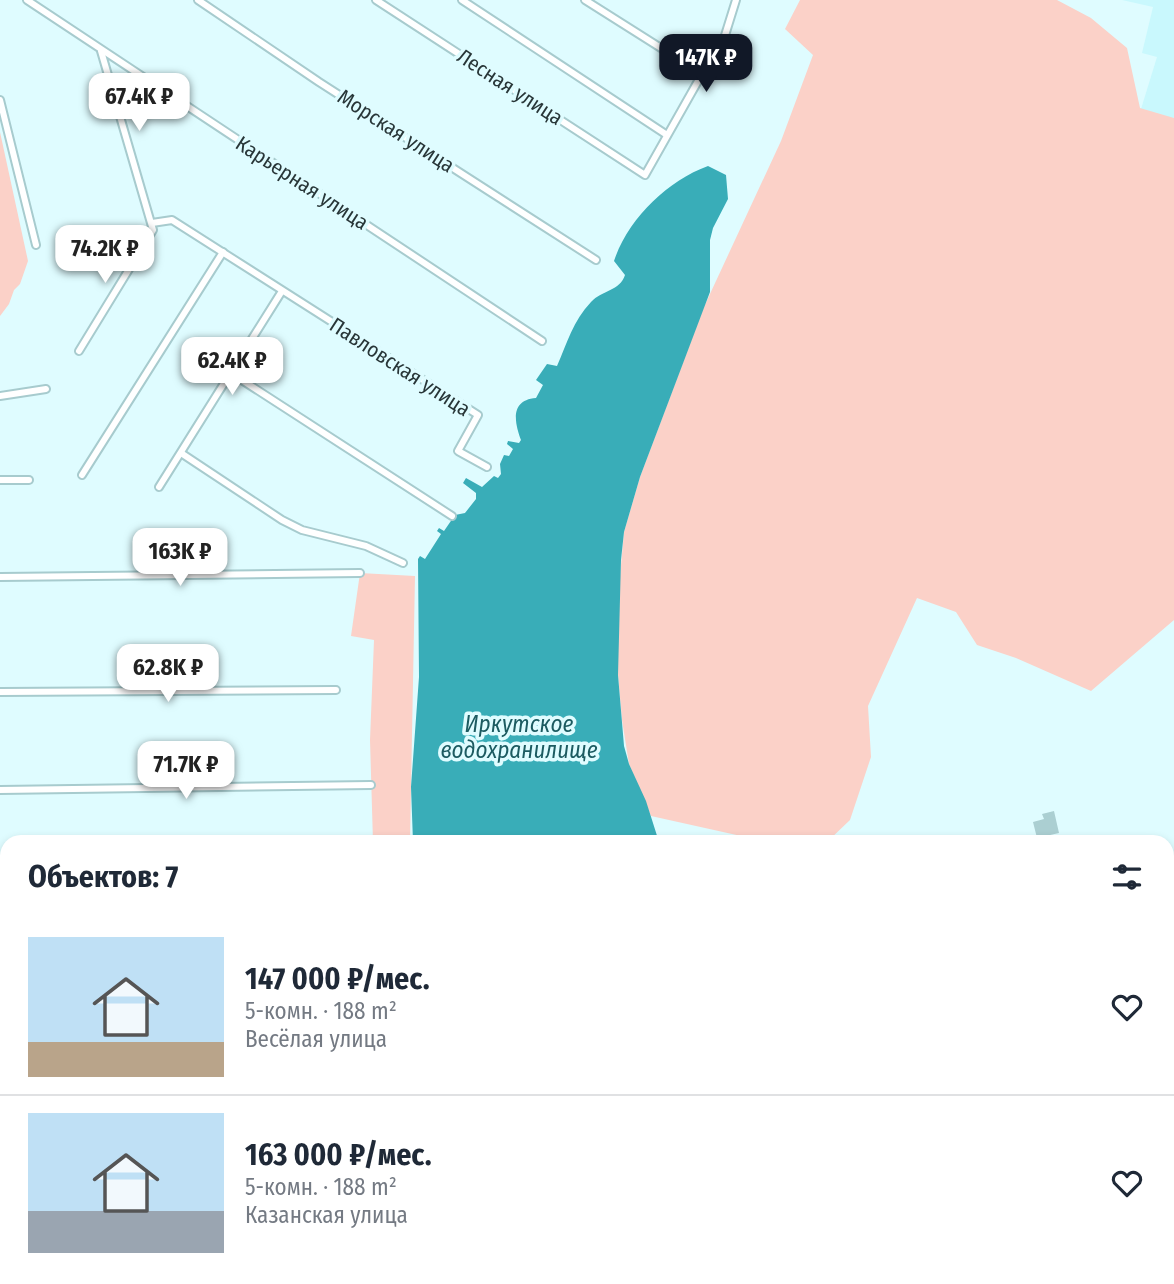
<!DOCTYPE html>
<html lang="ru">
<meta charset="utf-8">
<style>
:root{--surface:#fff;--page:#f6f6f7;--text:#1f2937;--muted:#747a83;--line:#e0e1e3;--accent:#111827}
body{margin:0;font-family:"Fira Sans Condensed",sans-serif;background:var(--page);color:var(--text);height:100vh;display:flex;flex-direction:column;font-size:26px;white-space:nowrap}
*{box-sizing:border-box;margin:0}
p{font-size:23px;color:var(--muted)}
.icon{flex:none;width:38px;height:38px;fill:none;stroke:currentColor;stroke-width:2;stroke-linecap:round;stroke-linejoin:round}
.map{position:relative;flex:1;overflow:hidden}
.details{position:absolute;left:0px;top:835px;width:1174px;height:450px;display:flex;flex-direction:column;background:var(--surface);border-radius:21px 21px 0 0;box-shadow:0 4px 10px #0003}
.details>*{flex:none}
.price{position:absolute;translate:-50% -60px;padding:0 16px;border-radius:14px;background:#fff;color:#222;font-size:23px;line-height:46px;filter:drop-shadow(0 2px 4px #0008)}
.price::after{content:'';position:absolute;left:50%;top:42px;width:21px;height:16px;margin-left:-10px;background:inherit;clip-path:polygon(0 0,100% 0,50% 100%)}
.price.selected{background:var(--accent);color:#fff}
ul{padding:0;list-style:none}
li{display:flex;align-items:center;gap:21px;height:175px;padding:0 28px}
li+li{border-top:2px solid var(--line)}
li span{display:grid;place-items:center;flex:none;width:196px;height:140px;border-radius:0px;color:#555}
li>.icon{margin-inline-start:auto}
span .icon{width:84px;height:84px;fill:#fffc;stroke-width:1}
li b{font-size:30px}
h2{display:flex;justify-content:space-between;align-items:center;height:84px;padding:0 28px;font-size:30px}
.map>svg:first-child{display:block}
.built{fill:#c9f8fd}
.green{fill:#fbd1c8}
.water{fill:#39adb8}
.building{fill:#abcfd2}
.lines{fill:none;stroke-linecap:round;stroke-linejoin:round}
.minor-casing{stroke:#a7cbce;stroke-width:10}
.minor{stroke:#fff;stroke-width:6}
.labels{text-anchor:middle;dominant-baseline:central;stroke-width:7;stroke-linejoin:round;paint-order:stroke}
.street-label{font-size:21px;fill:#283638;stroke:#dffcff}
.water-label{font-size:23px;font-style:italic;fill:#1c5b61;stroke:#dffcff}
</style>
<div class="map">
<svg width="1174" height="1284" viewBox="0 0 1174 1284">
<rect width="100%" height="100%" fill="#dffcff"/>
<path class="built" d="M1122,0H1174V119L1141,109L1157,57L1142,53L1153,7Z"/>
<g class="green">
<path d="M800,0H1057L1091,18L1127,48L1140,108L1174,118V620L1091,691L1016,658L977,645L956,612L917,598L868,706L871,757L850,820L827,842H747L750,838L651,816L629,764L622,720L618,675V598L624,532L640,477L703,309L781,141L813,55L785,29Z"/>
<path d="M0,132L28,261L20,284L14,290L9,304L0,316Z"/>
<path d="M360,573L415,576L410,842H373L370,740L374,640L351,636Z"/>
<path d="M1174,1176V1284H1066L1057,1278H1167V1181Z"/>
</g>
<g class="water">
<path d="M708,166L726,175L728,199L713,228L710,240V292L640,477L624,532L621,560L618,675L624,746L629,764L646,801L659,842H413L411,787L419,677L418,559L420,556L425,559L441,534L437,531L439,528L444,531L455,515L465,513L476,499V493L463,483L466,478L482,487L494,476L498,478L501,474L500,464L504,455L509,456L513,449L507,444L508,441L519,443L521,440C515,424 509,400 536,398L543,385L536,380L547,364L557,366C567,343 573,321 591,302C602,290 620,291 625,275L614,261C628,219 667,181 708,166Z"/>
<path d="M1174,890V1175L1167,1181V892Z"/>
<path d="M478,1278H1047L1040,1284H476Z"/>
</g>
<path class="building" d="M1054,811L1059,833L1037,838L1033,822L1044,819L1042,814Z"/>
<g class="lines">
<defs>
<g id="minor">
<path d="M27,0L542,341"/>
<path d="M198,0L319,82L596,260"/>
<path d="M376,0L645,175L702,74L722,45L736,0"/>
<path d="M462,0L667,135"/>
<path d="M585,0L702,74"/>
<path d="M0,100L36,245"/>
<path d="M152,223L172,220L478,415L458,451L487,467"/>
<path d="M79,351L153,230L101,51"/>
<path d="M231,373L452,516"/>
<path d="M0,396L46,389"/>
<path d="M181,453L282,520L302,530L366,546L403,563"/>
<path d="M82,475L223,252"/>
<path d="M0,480H29"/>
<path d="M159,487L282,291"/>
<path d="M0,577L360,573"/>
<path d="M0,692L336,690"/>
<path d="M0,790L371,785"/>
<path d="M0,889H7"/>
<path d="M0,931L7,941"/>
<path d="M0,1104L7,1106"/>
<path d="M0,1127L7,1112"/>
<path d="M256,1278V1284"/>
<path d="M160,1284L162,1278"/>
</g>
</defs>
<use href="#minor" class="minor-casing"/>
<use href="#minor" class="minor"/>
</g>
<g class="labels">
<g class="street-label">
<text transform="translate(510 87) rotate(33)">Лесная улица</text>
<text transform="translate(396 131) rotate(33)">Морская улица</text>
<text transform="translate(302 183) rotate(33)">Карьерная улица</text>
<text transform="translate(400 367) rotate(33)">Павловская улица</text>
</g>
<g class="water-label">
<text x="519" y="724">Иркутское<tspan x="519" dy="26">водохранилище</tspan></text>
</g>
</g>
</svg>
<b class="price selected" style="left:706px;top:94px">147K ₽</b>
<b class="price" style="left:139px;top:133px">67.4K ₽</b>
<b class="price" style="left:105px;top:285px">74.2K ₽</b>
<b class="price" style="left:232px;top:397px">62.4K ₽</b>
<b class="price" style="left:180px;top:588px">163K ₽</b>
<b class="price" style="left:168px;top:704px">62.8K ₽</b>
<b class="price" style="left:186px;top:801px">71.7K ₽</b>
<section class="details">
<h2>Объектов: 7<svg class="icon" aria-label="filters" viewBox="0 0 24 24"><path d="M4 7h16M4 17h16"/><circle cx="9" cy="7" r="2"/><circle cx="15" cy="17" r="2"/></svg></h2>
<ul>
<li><span style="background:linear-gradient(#bfe0f5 75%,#b9a48a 0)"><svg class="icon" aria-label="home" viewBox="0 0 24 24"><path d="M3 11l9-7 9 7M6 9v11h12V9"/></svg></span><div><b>147 000 ₽/мес.</b><p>5-комн. · 188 m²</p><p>Весёлая улица</p></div><svg class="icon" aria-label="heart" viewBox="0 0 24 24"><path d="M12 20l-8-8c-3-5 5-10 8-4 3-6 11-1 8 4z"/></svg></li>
<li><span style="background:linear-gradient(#bfe0f5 70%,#9aa5b1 0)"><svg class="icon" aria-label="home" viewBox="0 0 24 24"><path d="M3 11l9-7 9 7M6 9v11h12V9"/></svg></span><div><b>163 000 ₽/мес.</b><p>5-комн. · 188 m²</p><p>Казанская улица</p></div><svg class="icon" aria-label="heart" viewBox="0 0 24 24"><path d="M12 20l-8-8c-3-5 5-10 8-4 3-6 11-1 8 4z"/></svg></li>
</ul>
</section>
</div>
